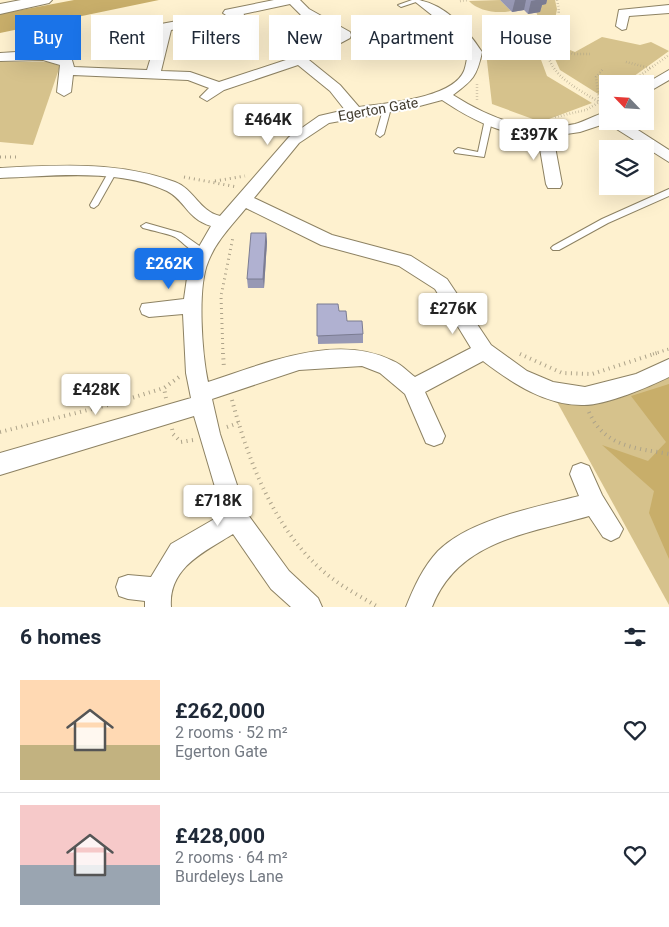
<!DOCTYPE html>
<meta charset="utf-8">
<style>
:root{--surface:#fff;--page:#f6f6f7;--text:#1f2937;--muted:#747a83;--line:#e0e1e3;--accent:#1a73e8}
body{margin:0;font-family:Roboto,sans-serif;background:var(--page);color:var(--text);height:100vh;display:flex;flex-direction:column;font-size:19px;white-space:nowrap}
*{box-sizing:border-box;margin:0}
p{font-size:16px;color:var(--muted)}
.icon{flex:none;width:28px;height:28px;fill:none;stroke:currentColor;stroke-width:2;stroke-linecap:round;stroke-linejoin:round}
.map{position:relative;height:607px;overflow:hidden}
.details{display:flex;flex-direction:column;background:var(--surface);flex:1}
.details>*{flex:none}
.top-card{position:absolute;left:15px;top:15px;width:640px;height:45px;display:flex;gap:10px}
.needle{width:32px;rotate:295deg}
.fabs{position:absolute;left:599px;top:75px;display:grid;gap:10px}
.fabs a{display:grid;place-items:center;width:55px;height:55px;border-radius:0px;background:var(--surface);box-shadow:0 5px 20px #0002;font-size:25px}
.price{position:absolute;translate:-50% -42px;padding:0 11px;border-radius:5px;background:#fff;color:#222;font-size:16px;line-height:32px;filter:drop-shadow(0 1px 2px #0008)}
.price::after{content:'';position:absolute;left:50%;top:30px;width:15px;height:11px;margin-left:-8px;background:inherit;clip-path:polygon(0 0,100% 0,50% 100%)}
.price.selected{background:var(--accent);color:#fff}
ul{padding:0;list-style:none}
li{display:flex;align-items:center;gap:15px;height:125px;padding:0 20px}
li+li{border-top:1px solid var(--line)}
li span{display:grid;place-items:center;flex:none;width:140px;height:100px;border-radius:0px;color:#555}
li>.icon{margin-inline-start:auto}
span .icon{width:60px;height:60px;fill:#fffc;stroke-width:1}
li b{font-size:21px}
h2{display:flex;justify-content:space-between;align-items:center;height:60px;padding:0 20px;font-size:21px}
.pill{padding:0 18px;border-radius:0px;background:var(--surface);box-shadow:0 5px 20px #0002;font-size:18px;line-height:45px}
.pill.selected{background:var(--accent);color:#fff}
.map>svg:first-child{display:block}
.green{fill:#d6c28c}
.forest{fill:#c8ae6a}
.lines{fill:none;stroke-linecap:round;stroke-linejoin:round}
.service-casing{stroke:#8d8263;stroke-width:2}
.minor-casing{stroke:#8d8263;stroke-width:2}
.tertiary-casing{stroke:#8d8263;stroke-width:2}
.path-far2{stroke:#aca289;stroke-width:2.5;stroke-dasharray:0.5 2.5;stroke-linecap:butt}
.path-far1{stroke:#aca289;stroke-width:3;stroke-dasharray:1 4;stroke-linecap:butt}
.path{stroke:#aca289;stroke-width:4;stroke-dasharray:1 4.5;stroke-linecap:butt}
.service{fill:#fff;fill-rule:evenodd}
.minor{fill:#fff;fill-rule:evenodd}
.tertiary{fill:#fff;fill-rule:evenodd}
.wall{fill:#9798b4}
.shaded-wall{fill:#7b7c92}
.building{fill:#b0b1d1;stroke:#7b7c92}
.labels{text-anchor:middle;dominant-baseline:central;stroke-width:4;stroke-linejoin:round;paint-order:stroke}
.street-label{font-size:14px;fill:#413b2e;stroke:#fff}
</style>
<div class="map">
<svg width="669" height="607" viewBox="0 0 669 607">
<rect width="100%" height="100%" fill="#fef1cf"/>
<g class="green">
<path d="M500,0L511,11C497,14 478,11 469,1Z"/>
<path d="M542,0H555L557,9L554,25H541L534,6Z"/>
<path d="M602,37L640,45L651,42L669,51L623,84H608L607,94L603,97L560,70L551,50L555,44L575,52Z"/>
<path d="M485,44L537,49L547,76L592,103L541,122L492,104Z"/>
<path d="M0,62H49L60,66L33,145L0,142Z"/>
<path d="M669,374V605L556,400Z"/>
</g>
<g class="forest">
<path d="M74,0H159L0,33V14Z"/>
<path d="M669,384V559L649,513L654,491L602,445L648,461L666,442L631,396Z"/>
</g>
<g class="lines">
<defs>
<g id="service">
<path d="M412,0H422L401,7L398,5Z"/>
<path d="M237,10H241L254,31L253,32H249L236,11Z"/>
<path d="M188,21L212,25L215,27L212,29L186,24V22Z"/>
<path d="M384,106H387L391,108L384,134L380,137L376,134Z"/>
<path d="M485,119H488L492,121L484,157L455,153L454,151L458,148L478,152Z"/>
<path d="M112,170L116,173L98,205L94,208L91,207L90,205L108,173Z"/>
<path d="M669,189V196L608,223L559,250H553L551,248L553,246L602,219Z"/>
<path d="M146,223L181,233L208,252L206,254C194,257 185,243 175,237C166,233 153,231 143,228L141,226Z"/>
</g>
<g id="minor">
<path d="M274,0H300L309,9L350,32L351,35L350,38L309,60L340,85L359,107C385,103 452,99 464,71C466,66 467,58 468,52L457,35L413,0C442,0 467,29 482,52C477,76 473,80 453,95C491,119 529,134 575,124C586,121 596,114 608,112V121H624L669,150V162L607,123L580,132L553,136L562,184L560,188H548L546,184L538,137C502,135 472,120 442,100L412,108L329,123L299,143L254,198L332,235L411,256L447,279L491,345L527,371L553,382L585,387L636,374L669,359V377C649,387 606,405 584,405C546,406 512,383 483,361L425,392L445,436L442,443L434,446L426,443L405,394L380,373L362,366L299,370L212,399L220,434L246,512L289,571L318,598L322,607H291L271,589L233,534C204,552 168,568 171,607H145V601L128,599L119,596L116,587L119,578L128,575L151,577L171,544L223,514L194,416L0,475V453L191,398L186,373L183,314L149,317L142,314L140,309L142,304L184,299L189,264L211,226C186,218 186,201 167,191C118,168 53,176 0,178V168C59,165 118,161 175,182C194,189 199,211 220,216L289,137L319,116L345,110L330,91L298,65L224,90L207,101L200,97L209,88L188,80L73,75L71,92L64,96L57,92L60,65L43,60L0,61V53C25,52 49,48 72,60L74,67L147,70L161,24L188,19L194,23L192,26L171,30L161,71L190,72L219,82L295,57L336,35L301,15L290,4L229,17L223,13L225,10ZM246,208L321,245L399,266L435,289L471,348L415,377C408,372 401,364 393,361C337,332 264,364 208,382C202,354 197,288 208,262C216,241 232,225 246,208Z"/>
<path d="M669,5V13L629,16L626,29L622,30L616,26L619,10Z"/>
<path d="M669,70V80L645,94V84Z"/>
<path d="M581,463L589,466L602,495L623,529L619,537L611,541L603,537L589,516C528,534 458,540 432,607H406C414,587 423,567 438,551C470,519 537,507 579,496L570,474L573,466Z"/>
</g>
<path id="tertiary" d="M21,0H52L49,3L0,14V4Z"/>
</defs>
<use href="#service" class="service-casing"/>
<use href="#minor" class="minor-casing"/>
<use href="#tertiary" class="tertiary-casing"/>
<g class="path-far2">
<path d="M557,0C562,20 555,20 550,37C538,70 575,87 599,102"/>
<path d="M460,1L468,0"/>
<path d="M483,40L547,46L574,54H590"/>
<path d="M626,62L650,68"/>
<path d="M477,84V100"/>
<path d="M628,84L669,55"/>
<path d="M599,101L596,77L603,69"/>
<path d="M555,117L586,110L608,97"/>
</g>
<g class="path-far1">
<path d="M0,157H19"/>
<path d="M184,177L237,187"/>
<path d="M215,181L245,176"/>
<path d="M223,354L221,296L233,237"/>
<path d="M653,354L669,349"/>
</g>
<g class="path">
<path d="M223,353L224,369"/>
<path d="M520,354L562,373L592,374L657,353"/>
<path d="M166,398L164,388L179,377"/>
<path d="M232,400C249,463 276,534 329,576C344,588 362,597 378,607"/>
<path d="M589,412C604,447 636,448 669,454"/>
<path d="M227,427L238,423"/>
<path d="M172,429L173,434L181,442L193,440"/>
<path d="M0,432L112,404L164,388"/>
</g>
<use href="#service" class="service"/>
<use href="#minor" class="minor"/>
<use href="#tertiary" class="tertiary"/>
</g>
<g class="wall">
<path d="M500,0H547L546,4L542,5L540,12L528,14L524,10L512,12Z"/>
<path d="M505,16L541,32L538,41L502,38L503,25Z"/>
<path d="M266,233L267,242L264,288H248L247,279Z"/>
<path d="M317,304L347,321L363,334V343L318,344Z"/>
</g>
<g class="shaded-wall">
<path d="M515,0H526L524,10L512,12Z"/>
<path d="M536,0H547L546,4L542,5L540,12L528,14L531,1Z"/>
<path d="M266,233L267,242L264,288L263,279Z"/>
</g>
<g class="building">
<path d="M505,16L541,20V32L504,28Z"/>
<path d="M251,233H266L263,279H247Z"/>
<path d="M317,304H338L339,311H346L347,321H362L363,334L317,336Z"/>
</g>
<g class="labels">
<g class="street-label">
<text transform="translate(378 109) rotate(-10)">Egerton Gate</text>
</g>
</g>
</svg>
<div class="fabs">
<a><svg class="needle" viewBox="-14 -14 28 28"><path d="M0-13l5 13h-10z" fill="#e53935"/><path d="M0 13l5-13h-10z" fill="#747a83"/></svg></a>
<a><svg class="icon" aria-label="layers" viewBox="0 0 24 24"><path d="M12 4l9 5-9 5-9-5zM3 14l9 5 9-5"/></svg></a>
</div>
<b class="price" style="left:268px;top:146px">£464K</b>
<b class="price" style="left:534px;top:161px">£397K</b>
<b class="price selected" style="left:169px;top:290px">£262K</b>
<b class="price" style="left:453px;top:335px">£276K</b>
<b class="price" style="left:96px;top:416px">£428K</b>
<b class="price" style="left:218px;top:527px">£718K</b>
<div class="top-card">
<a class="pill selected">Buy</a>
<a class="pill">Rent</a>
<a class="pill">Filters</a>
<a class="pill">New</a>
<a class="pill">Apartment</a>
<a class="pill">House</a>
</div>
</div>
<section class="details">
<h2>6 homes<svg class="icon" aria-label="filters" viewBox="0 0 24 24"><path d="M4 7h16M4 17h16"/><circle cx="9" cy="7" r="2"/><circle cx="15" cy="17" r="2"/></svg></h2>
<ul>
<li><span style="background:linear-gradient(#ffd9b3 65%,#c2b280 0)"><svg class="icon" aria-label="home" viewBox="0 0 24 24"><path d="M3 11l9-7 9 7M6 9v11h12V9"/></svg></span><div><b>£262,000</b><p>2 rooms · 52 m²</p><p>Egerton Gate</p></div><svg class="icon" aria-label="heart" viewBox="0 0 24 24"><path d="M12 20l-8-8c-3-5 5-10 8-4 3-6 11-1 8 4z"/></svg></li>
<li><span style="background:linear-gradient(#f6c9c9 60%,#9aa5b1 0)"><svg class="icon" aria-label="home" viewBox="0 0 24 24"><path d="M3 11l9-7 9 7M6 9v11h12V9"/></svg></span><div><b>£428,000</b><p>2 rooms · 64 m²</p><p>Burdeleys Lane</p></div><svg class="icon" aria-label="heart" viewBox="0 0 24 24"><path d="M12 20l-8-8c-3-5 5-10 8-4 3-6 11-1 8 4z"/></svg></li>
</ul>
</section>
